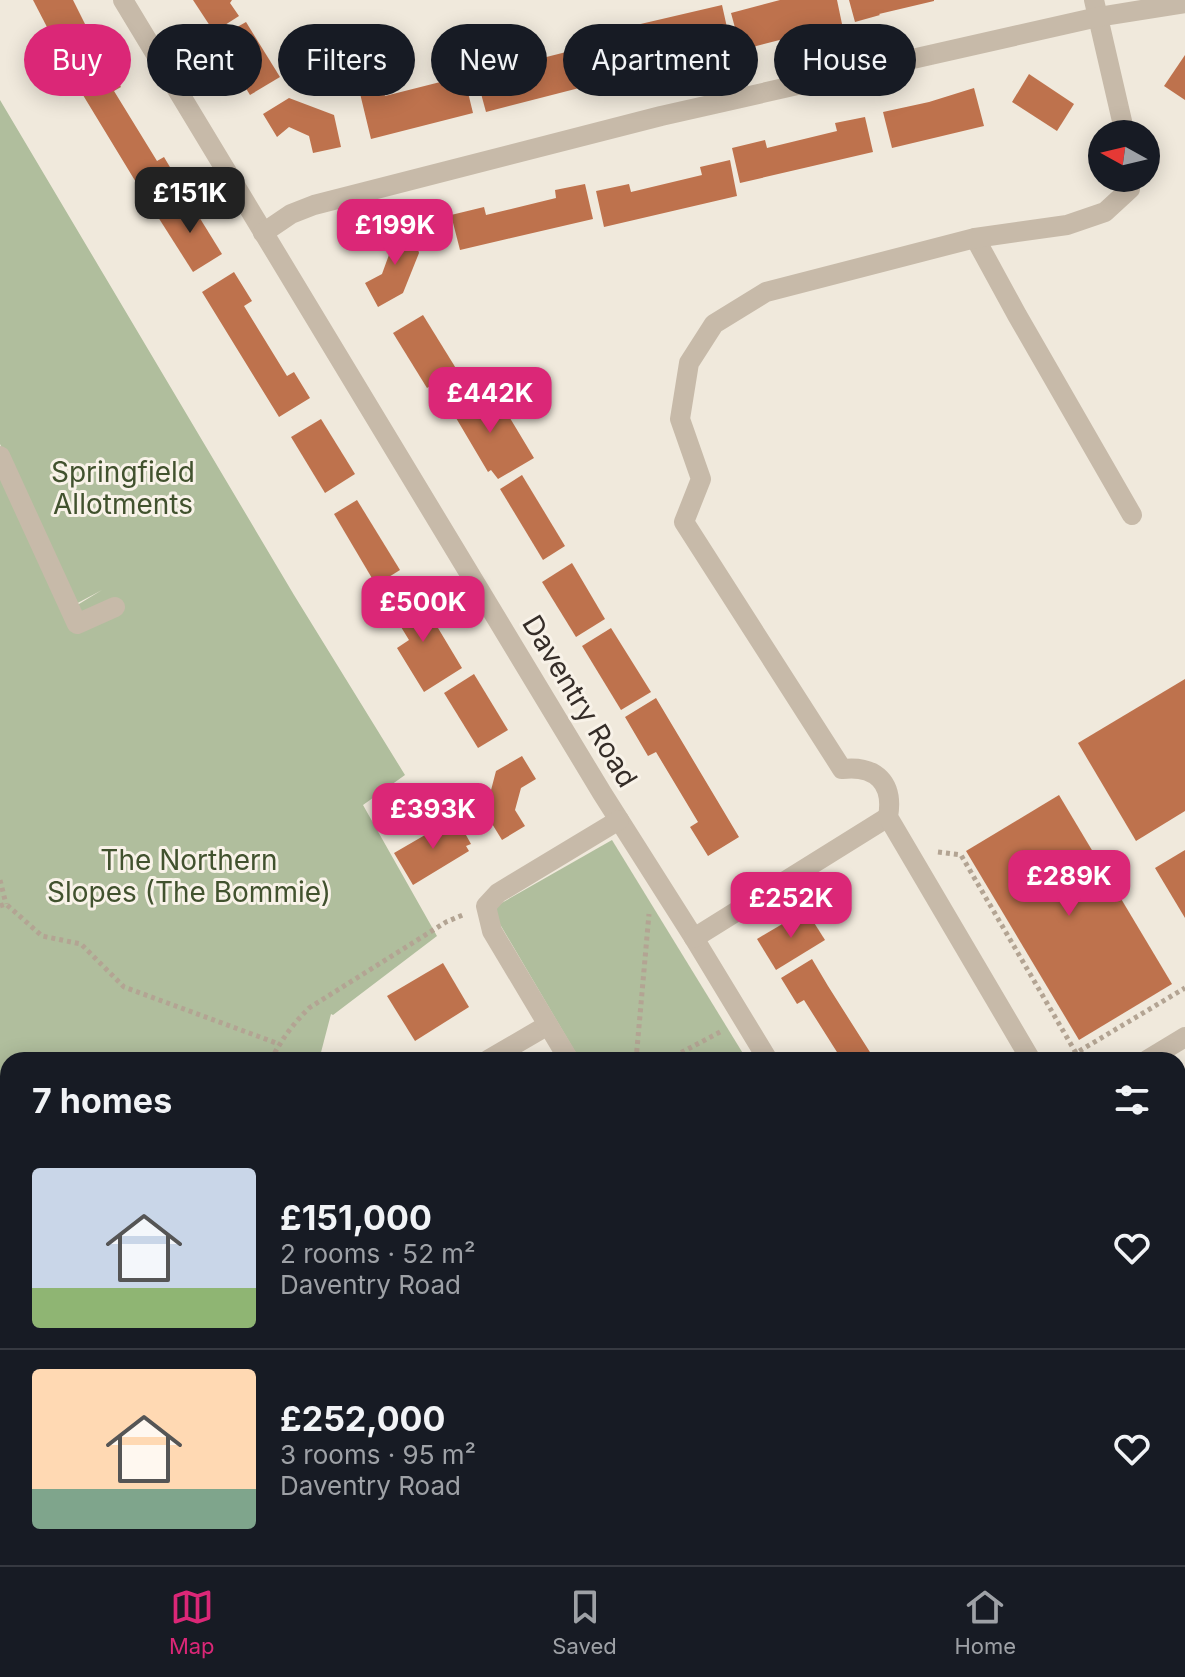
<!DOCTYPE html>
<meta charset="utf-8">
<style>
:root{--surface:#171b24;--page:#20242c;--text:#f1f3f6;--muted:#9ea1a6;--line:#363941;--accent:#db2777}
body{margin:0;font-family:Inter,sans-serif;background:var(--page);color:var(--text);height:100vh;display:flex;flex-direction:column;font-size:30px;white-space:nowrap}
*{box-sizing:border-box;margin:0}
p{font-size:26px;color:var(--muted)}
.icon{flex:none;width:44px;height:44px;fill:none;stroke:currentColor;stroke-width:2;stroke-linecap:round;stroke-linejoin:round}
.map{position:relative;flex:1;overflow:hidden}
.sheet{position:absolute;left:0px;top:1052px;width:1186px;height:514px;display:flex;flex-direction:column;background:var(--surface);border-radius:24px 24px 0 0;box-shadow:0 4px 20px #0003}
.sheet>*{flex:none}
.hud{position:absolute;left:24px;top:24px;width:1138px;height:72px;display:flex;gap:16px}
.needle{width:52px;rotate:278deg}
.buttons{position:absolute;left:1088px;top:120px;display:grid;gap:16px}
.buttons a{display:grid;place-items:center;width:72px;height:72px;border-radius:50%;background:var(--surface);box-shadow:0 4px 20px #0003;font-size:40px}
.price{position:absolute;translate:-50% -68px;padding:0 18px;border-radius:16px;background:var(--accent);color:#fff;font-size:26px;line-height:52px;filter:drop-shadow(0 2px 4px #0008)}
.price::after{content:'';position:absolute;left:50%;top:48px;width:24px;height:18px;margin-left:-12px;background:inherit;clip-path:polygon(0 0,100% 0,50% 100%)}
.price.selected{background:#222;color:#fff}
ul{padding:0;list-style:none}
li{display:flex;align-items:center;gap:24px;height:200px;padding:0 32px}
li+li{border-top:2px solid var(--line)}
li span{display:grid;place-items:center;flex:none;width:224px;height:160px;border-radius:8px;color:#555}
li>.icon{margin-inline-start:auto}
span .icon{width:96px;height:96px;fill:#fffc;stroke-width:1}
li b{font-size:34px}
h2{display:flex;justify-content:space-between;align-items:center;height:96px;padding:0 32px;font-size:34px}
.chip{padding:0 28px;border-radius:36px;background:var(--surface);box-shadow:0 4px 20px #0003;font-size:28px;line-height:72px}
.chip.selected{background:var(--accent);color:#fff}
.tabs{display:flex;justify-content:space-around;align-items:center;height:112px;border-top:2px solid var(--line);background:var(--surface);font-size:22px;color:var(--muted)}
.tabs a{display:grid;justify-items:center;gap:4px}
.tabs .selected{color:var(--accent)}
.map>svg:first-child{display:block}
.green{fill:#b0be9d}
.building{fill:#be724d}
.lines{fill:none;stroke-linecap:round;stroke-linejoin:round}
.path{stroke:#b3a493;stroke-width:5;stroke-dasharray:4 4;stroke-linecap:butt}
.minor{stroke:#c7baa9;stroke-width:20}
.labels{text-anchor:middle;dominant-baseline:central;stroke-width:6;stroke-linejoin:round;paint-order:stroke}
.park-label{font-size:28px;fill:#41522e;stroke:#f8f2e8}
.street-label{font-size:28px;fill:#352d28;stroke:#f8f2e8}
</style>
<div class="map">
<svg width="1185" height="1565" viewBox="0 0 1185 1565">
<rect width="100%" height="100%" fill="#f0e9dc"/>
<g class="green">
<path d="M0,100L294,595L405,775L363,805L437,936L333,1015L331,1014L319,1060H8V1441L0,1442V448L74,607L102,590L74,605L0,444Z"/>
<path d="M612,840L747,1060H580L491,909Z"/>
</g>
<g class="building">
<path d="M33,0H73L94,42L63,58Z"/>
<path d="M193,0H232L230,3L239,16L214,32Z"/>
<path d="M780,0H837L842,24L741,50L731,13Z"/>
<path d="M849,0H934V1L879,14L880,15L855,22Z"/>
<path d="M722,5L730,41L697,49L695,40L624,57L626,65L596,72L589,36Z"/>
<path d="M246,22L280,77L250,95L216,39Z"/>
<path d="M578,49L587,86L486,112L476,75Z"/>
<path d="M1185,55V100L1164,86Z"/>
<path d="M103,58L121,87L114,91L157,161L164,157L180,184L148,202L72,77Z"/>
<path d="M1029,74L1074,104L1057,131L1012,102Z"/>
<path d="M380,75L385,96L464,76L473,113L371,139L357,81Z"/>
<path d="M974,88L984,126L892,148L883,112L929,102Z"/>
<path d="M289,98L334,115L341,147L313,153L309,136L289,127L277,137L263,114Z"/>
<path d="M865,117L873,152L740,183L732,148L765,140L767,148L837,131L835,123Z"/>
<path d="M730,160L737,196L604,227L596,191L629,184L631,192L702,175L700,167Z"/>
<path d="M585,184L593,219L460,250L451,215L484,207L486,215L556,198L555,190Z"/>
<path d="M188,199L222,254L193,272L158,217Z"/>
<path d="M412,227L419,253L403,293L378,307L365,283L382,274L390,252L386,234Z"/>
<path d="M234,272L252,301L244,306L287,376L294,372L310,398L279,417L202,292Z"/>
<path d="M423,315L457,370L427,388L393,333Z"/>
<path d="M469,387L491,422L507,413L534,458L498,479L491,470L488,472L446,401Z"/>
<path d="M321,419L355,474L325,493L291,437Z"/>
<path d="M522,475L565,546L543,560L500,489Z"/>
<path d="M357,500L400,570L376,585L334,514Z"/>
<path d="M572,563L605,619L576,637L542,582Z"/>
<path d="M411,590L433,626L435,623L462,668L424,692L397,648L409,640L387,604Z"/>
<path d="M611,628L651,692L621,710L582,646Z"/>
<path d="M474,674L508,730L478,748L444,693Z"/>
<path d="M1185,679V811L1136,841L1078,743Z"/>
<path d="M656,698L739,837L708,856L690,827L698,822L656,752L648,756L625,717Z"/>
<path d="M522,756L536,779L521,788L515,810L525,826L502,840L486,814L490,794L496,771Z"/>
<path d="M1059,795L1172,984L1079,1040L966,851Z"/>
<path d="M456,817L471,844L466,846L469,851L413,885L394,853Z"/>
<path d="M1185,850V918L1155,868Z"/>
<path d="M806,910L825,940L776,970L757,939Z"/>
<path d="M812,959L828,986L875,1060H842L804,1000L797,1004L781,978Z"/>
<path d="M443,963L469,1007L415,1041L387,996Z"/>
<path d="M1185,1272V1335L1178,1323V1292L1184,1288L1178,1277Z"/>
<path d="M889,1558H911L912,1565H878L877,1561Z"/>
<path d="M948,1558H993L1011,1565H946Z"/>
</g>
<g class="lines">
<g class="path">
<path d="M938,852L961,855L1076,1053L1185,988"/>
<path d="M0,880L6,904"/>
<path d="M0,906L6,904L42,936L81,944L124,987L279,1044"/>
<path d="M271,1060C281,1040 293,1024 309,1008L446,922L465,914"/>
<path d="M636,1060L649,914"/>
<path d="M667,1060L722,1031"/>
<path d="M196,1558L197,1565"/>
</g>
<g class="minor">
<path d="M123,0L602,793L694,938L768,1060"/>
<path d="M1094,0L1125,134"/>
<path d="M263,233L291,214L314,205L661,116L1098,17L1185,3"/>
<path d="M975,238L1017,315L1132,515"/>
<path d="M0,456L77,624L115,607"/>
<path d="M694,938L888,817"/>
<path d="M488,1060L548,1025"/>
<path d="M569,1060L492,931L486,906L498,893L619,820"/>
<path d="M1031,1060L888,817C894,783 876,765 842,769L684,522L701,479L680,419L689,363L714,324L766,292L975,238L1067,225L1105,212L1130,189V178"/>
<path d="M1147,1060L1185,1037"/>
<path d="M1178,1126L1185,1121"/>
<path d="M1178,1390L1185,1386"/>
<path d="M1068,1558L1072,1565"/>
<path d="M671,1565L721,1558"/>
</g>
</g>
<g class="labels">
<g class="park-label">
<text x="123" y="472">Springfield<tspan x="123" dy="32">Allotments</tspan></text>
<text x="189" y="860">The Northern<tspan x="189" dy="32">Slopes (The Bommie)</tspan></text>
</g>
<g class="street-label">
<text transform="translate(580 701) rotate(59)">Daventry Road</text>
</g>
</g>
</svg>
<div class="buttons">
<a><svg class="needle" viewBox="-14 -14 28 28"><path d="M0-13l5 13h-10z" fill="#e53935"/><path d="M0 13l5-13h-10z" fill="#9ea1a6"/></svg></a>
</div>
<b class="price selected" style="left:190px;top:235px">£151K</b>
<b class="price" style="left:395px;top:267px">£199K</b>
<b class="price" style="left:490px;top:435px">£442K</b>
<b class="price" style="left:423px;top:644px">£500K</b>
<b class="price" style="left:433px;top:851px">£393K</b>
<b class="price" style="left:1069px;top:918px">£289K</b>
<b class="price" style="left:791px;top:940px">£252K</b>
<div class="hud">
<a class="chip selected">Buy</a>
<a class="chip">Rent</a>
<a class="chip">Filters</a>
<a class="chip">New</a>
<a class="chip">Apartment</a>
<a class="chip">House</a>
</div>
<section class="sheet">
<h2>7 homes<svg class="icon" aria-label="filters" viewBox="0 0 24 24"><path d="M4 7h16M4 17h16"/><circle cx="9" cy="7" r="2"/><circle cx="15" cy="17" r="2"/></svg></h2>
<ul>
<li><span style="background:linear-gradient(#c9d6e8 75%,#8fb573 0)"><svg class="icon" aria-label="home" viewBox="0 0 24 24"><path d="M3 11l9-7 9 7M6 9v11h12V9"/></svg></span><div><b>£151,000</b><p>2 rooms · 52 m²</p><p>Daventry Road</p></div><svg class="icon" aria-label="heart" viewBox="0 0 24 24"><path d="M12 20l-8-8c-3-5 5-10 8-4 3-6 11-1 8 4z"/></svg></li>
<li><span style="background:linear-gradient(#ffd9b3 75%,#7fa58c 0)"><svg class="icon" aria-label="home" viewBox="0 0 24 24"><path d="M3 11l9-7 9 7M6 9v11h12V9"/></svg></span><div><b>£252,000</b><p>3 rooms · 95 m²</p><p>Daventry Road</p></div><svg class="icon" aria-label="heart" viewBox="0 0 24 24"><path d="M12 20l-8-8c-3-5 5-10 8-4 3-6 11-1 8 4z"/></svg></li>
</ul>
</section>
</div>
<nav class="tabs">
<a class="selected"><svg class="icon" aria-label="map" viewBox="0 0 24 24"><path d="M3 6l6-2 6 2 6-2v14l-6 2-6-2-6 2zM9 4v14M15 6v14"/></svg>Map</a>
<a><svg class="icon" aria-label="saved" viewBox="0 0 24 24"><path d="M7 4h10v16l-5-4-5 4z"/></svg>Saved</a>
<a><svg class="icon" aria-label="home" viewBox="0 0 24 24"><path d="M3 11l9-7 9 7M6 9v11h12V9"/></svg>Home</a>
</nav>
